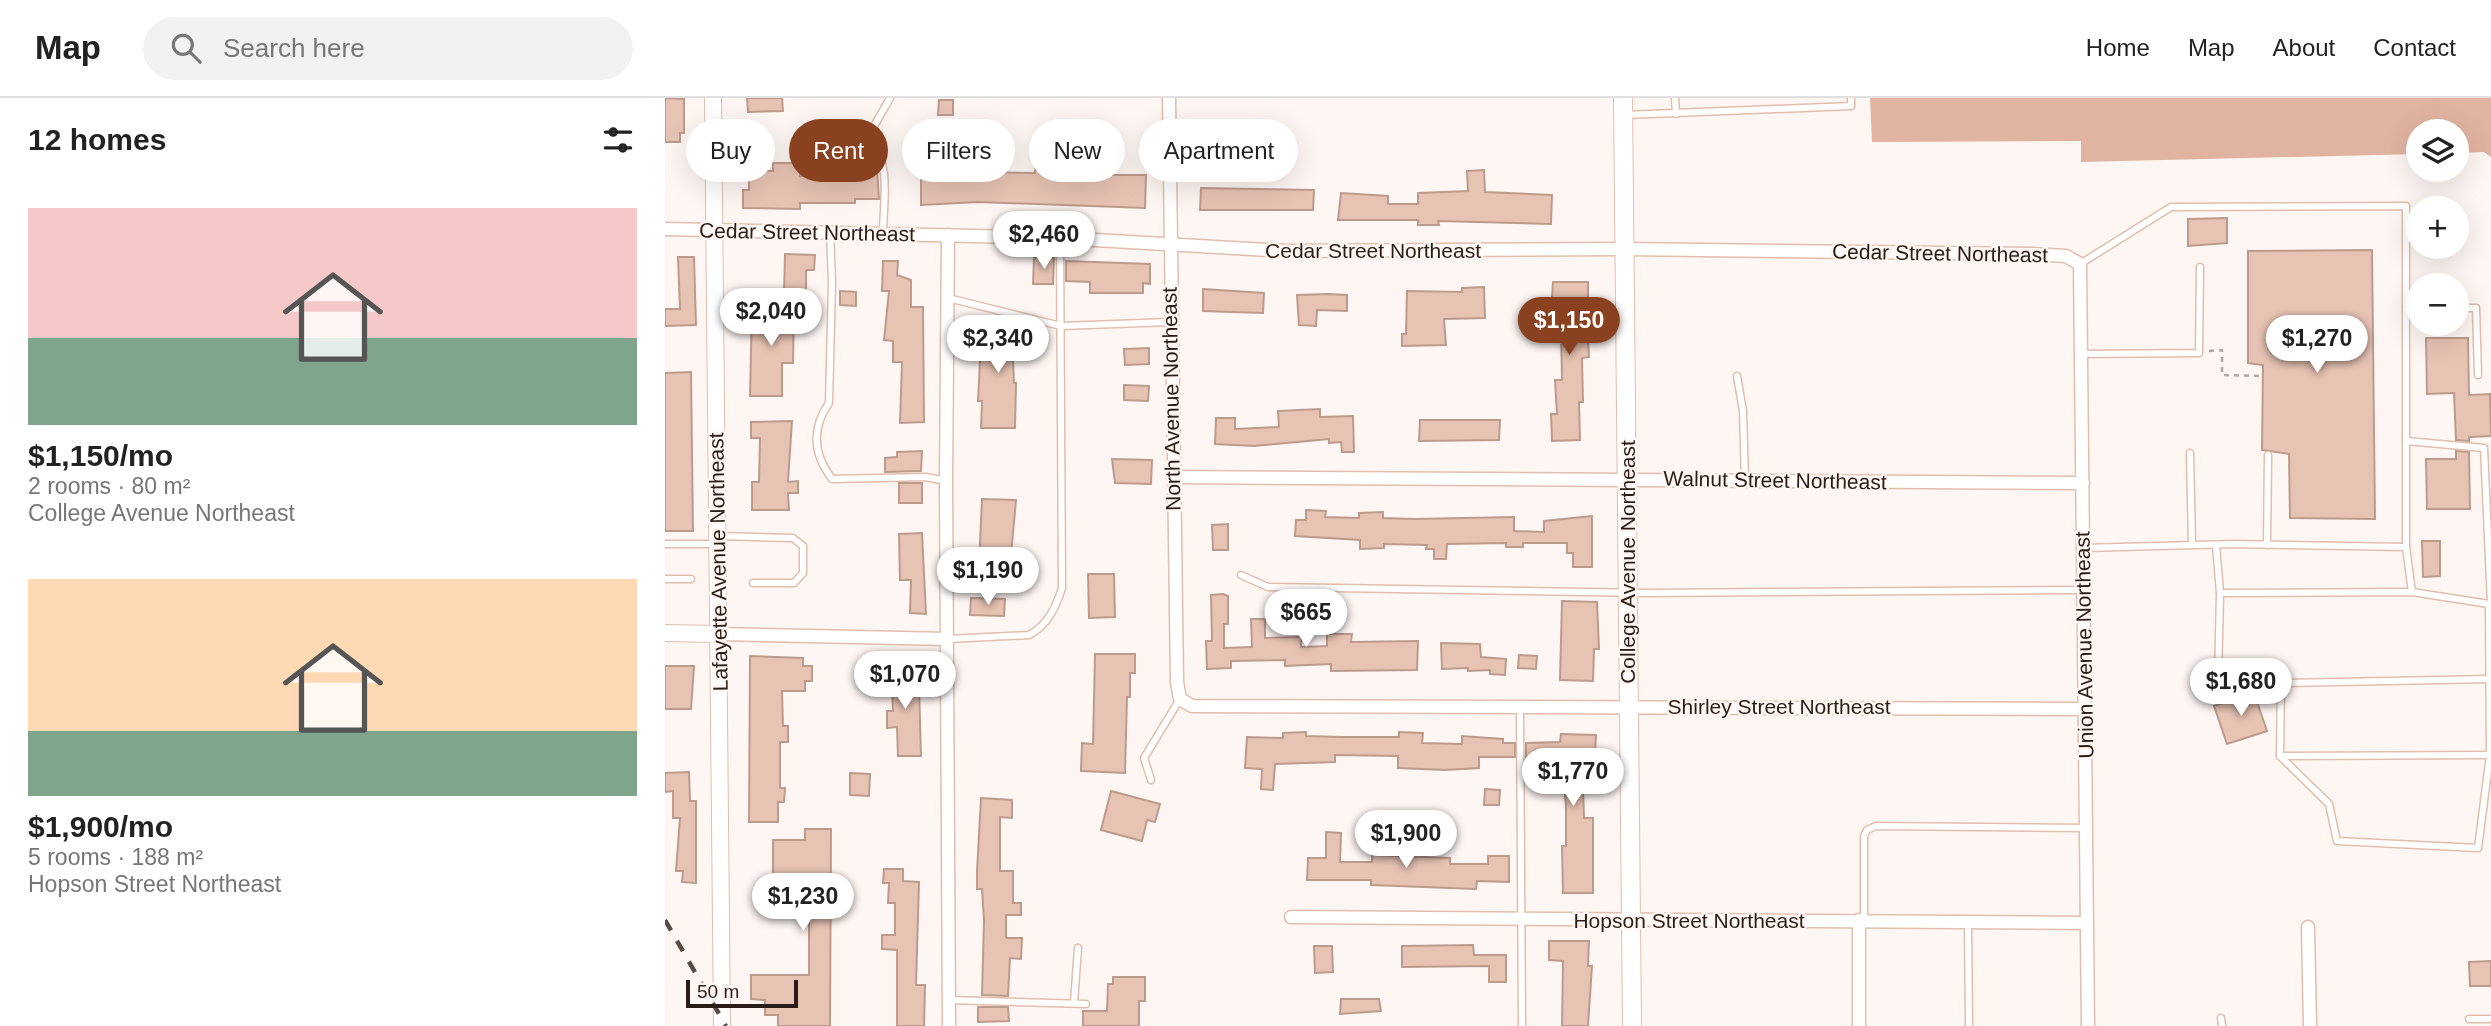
<!DOCTYPE html>
<meta charset="utf-8">
<style>
:root{--surface:#fff;--page:#f2f2f2;--text:#222;--muted:#767676;--line:#e0e0e0;--accent:#894120}
body{margin:0;font-family:Helvetica,sans-serif;background:var(--page);color:var(--text);height:100vh;display:flex;flex-direction:column;font-size:26px;white-space:nowrap}
*{box-sizing:border-box;margin:0}
p{font-size:23px;color:var(--muted)}
.icon{flex:none;width:38px;height:38px;fill:none;stroke:currentColor;stroke-width:2;stroke-linecap:round;stroke-linejoin:round}
.map{position:relative;flex:1;overflow:hidden}
.side{display:flex;flex-direction:column;background:var(--surface);width:665px}
.side>*{flex:none}
.guide{position:absolute;left:21px;top:21px;width:665px;height:63px;display:flex;gap:14px}
.controls{position:absolute;left:1741px;top:21px;display:grid;gap:14px}
.controls a{display:grid;place-items:center;width:63px;height:63px;border-radius:50%;background:var(--surface);box-shadow:0 7px 28px #0002;font-size:35px}
.scale{position:absolute;left:21px;bottom:18px;width:112px;box-sizing:border-box;padding-left:7px;border:4px solid #2a1d17;border-top:0;font-size:19px;line-height:24px;white-space:nowrap;color:#2a1d17;-webkit-text-stroke:5px #fef6f3;paint-order:stroke}
.price{position:absolute;translate:-50% -60px;padding:0 16px;border-radius:24px;background:#fff;color:#222;font-size:23px;line-height:46px;filter:drop-shadow(0 2px 4px #0008)}
.price::after{content:'';position:absolute;left:50%;top:42px;width:21px;height:16px;margin-left:-10px;background:inherit;clip-path:polygon(0 0,100% 0,50% 100%)}
.price.current{background:var(--accent);color:#fff}
ul{padding:0;list-style:none}
li{display:grid;align-content:center;gap:14px;height:371px;padding:0 28px}
li span{display:grid;place-items:center;height:217px;border-radius:0px;color:#555}
li>.icon{margin-inline-start:auto}
span .icon{width:126px;height:126px;fill:#fffc;stroke-width:1}
li b{font-size:30px}
h2{display:flex;justify-content:space-between;align-items:center;height:84px;padding:0 28px;font-size:30px}
.pill{padding:0 24px;border-radius:32px;background:var(--surface);box-shadow:0 7px 28px #0002;font-size:24px;line-height:63px}
.pill.current{background:var(--accent);color:#fff}
header{display:flex;align-items:center;gap:42px;box-sizing:border-box;height:98px;padding:0 35px;background:var(--surface);border-bottom:2px solid var(--line)}
header strong{font-size:33px}
nav{display:flex;gap:38px;margin-inline-start:auto;font-size:24px}
.search{width:490px;height:63px;background:var(--page);display:flex;align-items:center;gap:18px;box-sizing:border-box;padding:0 24px;border-radius:38px;color:var(--muted);font-size:26px}
main{display:flex;flex:1;min-height:0}
.map>svg:first-child{display:block}
.forest{fill:#e1b4a1}
.building{fill:#e7c3b3;stroke:#bd9b8c;stroke-width:2}
.lines{fill:none;stroke-linecap:round;stroke-linejoin:round}
.service-casing{stroke:#e1beae;stroke-width:9}
.minor-casing{stroke:#e1beae;stroke-width:15}
.tertiary-casing{stroke:#e1beae;stroke-width:18}
.secondary-casing{stroke:#e1beae;stroke-width:20}
.path{stroke:#b1a7a3;stroke-width:2.5;stroke-dasharray:5 5;stroke-linecap:butt}
.service{stroke:#fff;stroke-width:6}
.minor{stroke:#fff;stroke-width:12}
.tertiary{stroke:#fff;stroke-width:16}
.secondary{stroke:#fff;stroke-width:18}
.rail{stroke:#574b46;stroke-width:4.5;stroke-dasharray:12 12;stroke-linecap:butt}
.labels{text-anchor:middle;dominant-baseline:central;stroke-width:5;stroke-linejoin:round;paint-order:stroke}
.street-label{font-size:21px;fill:#2a1d17;stroke:#fef6f3}
</style>
<header>
<strong>Map</strong>
<div class="search"><svg class="icon" aria-label="search" viewBox="0 0 24 24"><circle cx="10" cy="10" r="6"/><path d="M15 15l6 6"/></svg>Search here</div>
<nav><a>Home</a><a>Map</a><a>About</a><a>Contact</a></nav>
</header>
<main>
<section class="side">
<h2>12 homes<svg class="icon" aria-label="filters" viewBox="0 0 24 24"><path d="M4 7h16M4 17h16"/><circle cx="9" cy="7" r="2"/><circle cx="15" cy="17" r="2"/></svg></h2>
<ul>
<li><span style="background:linear-gradient(#f6c9c9 60%,#7fa58c 0)"><svg class="icon" aria-label="home" viewBox="0 0 24 24"><path d="M3 11l9-7 9 7M6 9v11h12V9"/></svg></span><div><b>$1,150/mo</b><p>2 rooms · 80 m²</p><p>College Avenue Northeast</p></div></li>
<li><span style="background:linear-gradient(#ffd9b3 70%,#7fa58c 0)"><svg class="icon" aria-label="home" viewBox="0 0 24 24"><path d="M3 11l9-7 9 7M6 9v11h12V9"/></svg></span><div><b>$1,900/mo</b><p>5 rooms · 188 m²</p><p>Hopson Street Northeast</p></div></li>
</ul>
</section>
<div class="map">
<svg width="1826" height="928" viewBox="0 0 1826 928">
<rect width="100%" height="100%" fill="#fef6f3"/>
<path class="forest" d="M1205,0H1826V59L1819,54L1792,55V33H1754L1753,56L1416,64V43L1207,44Z"/>
<g class="building">
<path d="M0,0L19,1V35H15V44H0Z"/>
<path d="M82,0H117L118,13L83,14Z"/>
<path d="M274,2H288V17H273Z"/>
<path d="M258,42H273V57H257Z"/>
<path d="M395,47H413V52H442L443,77H481L480,110L313,104L256,107V81H314V74L370,75V69L395,70Z"/>
<path d="M108,65H135V78H169L170,71L212,70L214,101H190V105H135V111L78,110V92H84V73H108Z"/>
<path d="M819,72L820,94L887,97L886,126L773,123L774,127H753V122H673L676,95L723,98V106H753V95L803,93L802,73Z"/>
<path d="M536,90L649,92L648,112H535Z"/>
<path d="M1562,120V145L1523,148V121Z"/>
<path d="M1707,152L1710,421L1625,420L1624,356L1597,352L1598,267L1583,265V153Z"/>
<path d="M120,156L150,157L149,172H141V195H119Z"/>
<path d="M13,159H29L31,227L0,228V211H15Z"/>
<path d="M369,160H389L388,186H368Z"/>
<path d="M218,163H233L232,177L246,182V209H258L259,324L235,325L237,264H228V243L219,242L224,193H217Z"/>
<path d="M401,163L485,166V186L478,185V195H425V184L401,183Z"/>
<path d="M888,184H923V201H919L918,241H923L924,259L917,260L918,304H914L915,342L887,343L886,316H892L890,282H897L896,229H885Z"/>
<path d="M819,189L820,220L779,221L781,247L737,248V236H741L742,193L797,194V190Z"/>
<path d="M538,191L599,195L598,215L538,213Z"/>
<path d="M175,193L191,194V208L175,207Z"/>
<path d="M663,196L682,197V213L652,212L651,228L634,227L632,197Z"/>
<path d="M87,208H129L128,265H117V298H85Z"/>
<path d="M317,222L352,223V240H347L349,285H351L350,330H316L317,303H313Z"/>
<path d="M1761,240H1803L1804,297L1825,296L1826,338L1804,339V343L1791,342L1789,295L1762,296Z"/>
<path d="M484,250V266L460,267L459,251Z"/>
<path d="M26,274L28,433H0V275Z"/>
<path d="M459,287L484,288L483,303L459,302Z"/>
<path d="M655,311V319L688,318L689,354H677L676,344L664,345V341L589,348L550,346L551,320H570V331L614,329L613,313Z"/>
<path d="M755,322H835L834,342L754,343Z"/>
<path d="M127,323L123,384L133,383V395H123L124,412H87V384H94L95,340H86V324Z"/>
<path d="M257,353L256,373L220,374V360L232,359V354Z"/>
<path d="M1791,353L1804,354L1805,411H1762L1761,361H1791Z"/>
<path d="M447,361L487,362L486,386L450,385Z"/>
<rect x="234" y="385" width="23" height="20"/>
<path d="M317,401L351,402L345,469L314,468Z"/>
<path d="M641,412L661,413L660,419L694,420V415L718,414V420L749,421L849,419V433L879,434V423L927,418V469H908V455H902V445H858V449H841V445L782,446L781,461H769V451H761L762,447L719,446V450L695,451V442L630,438L631,422H641Z"/>
<path d="M563,426V452H548L547,427Z"/>
<path d="M257,435L261,516L245,515L246,482H235L234,436Z"/>
<path d="M1757,443H1775V478L1758,479Z"/>
<path d="M423,476H449L450,519L424,520Z"/>
<path d="M558,496L563,498V526H559V550L587,549L586,521H600V540L636,539V549L662,548V536H687L686,544L753,543L752,572L666,573V566L620,568V562L566,563V570L542,571L541,543H547L546,497Z"/>
<path d="M306,500L340,501L339,518L305,517Z"/>
<path d="M897,503L932,504L934,551H929L928,583L895,582Z"/>
<path d="M776,545L815,546L816,559L841,561L840,577L825,576V572L803,573V570L777,571Z"/>
<path d="M430,556H470V575H465V599H462L460,675L416,673L417,645L428,646Z"/>
<path d="M854,557L872,558L871,571L853,570Z"/>
<path d="M85,558L138,560V568H147V583H140V593H117L118,628H123V644H115V690H120L119,704H113V724H84Z"/>
<path d="M226,566H249L248,589H254L256,658H233L232,629L222,630V613H228Z"/>
<path d="M0,568H29L26,611H0Z"/>
<path d="M1589,595L1602,633L1562,646L1549,608Z"/>
<path d="M641,634V638L678,639H734V634L758,635L757,645L797,646V638L838,641V645H850V659H814V670L780,672L733,670V658L670,657V664L610,666L608,692L596,691L597,671L580,670L582,639L618,640V635Z"/>
<path d="M896,636L931,637L930,656H919L918,690L919,720H928V795H898L897,748H901V708L899,685H892L893,659H861V645L895,644Z"/>
<path d="M24,674L25,703H31V785L17,784L18,773H11L15,720H8V693L0,694V675Z"/>
<path d="M185,675L205,676L204,698L185,697Z"/>
<path d="M820,691L835,692L834,707H819Z"/>
<path d="M446,693L495,706L490,724L482,722L477,743L436,732Z"/>
<path d="M316,700L347,702V720L335,719V773H348V805H356V817H341V840H357L356,861L345,860L343,898L317,897L319,822L317,791H312V774Z"/>
<path d="M140,731H166L165,928H113V917H100V902L86,901V877H144V794H108V742H140Z"/>
<path d="M661,734L676,735L675,764H707V757L785,760V766H823V758H844V784L812,783L811,791L706,787V782H642L643,760H661Z"/>
<path d="M219,771H238V783L254,784L251,887H260L259,928H232V852L217,851V837H230V805H223L224,785H218Z"/>
<path d="M884,843H924L923,868H927L923,928H897L898,863L884,862Z"/>
<path d="M808,847L809,857H841V884H824V868L737,869V848Z"/>
<path d="M649,848H667L668,874L650,875Z"/>
<path d="M1826,863V888H1805L1804,864Z"/>
<path d="M448,879H480V903H474V928H418V913H442L443,886H448Z"/>
<path d="M676,901H714L716,913L675,916Z"/>
<path d="M313,909H343L344,923L313,924Z"/>
</g>
<g class="lines">
<defs>
<g id="service">
<path d="M1010,0L1011,16"/>
<path d="M960,17L1186,8V0"/>
<path d="M165,134L167,184L164,305C146,331 148,356 167,381L261,379L281,383"/>
<path d="M218,135C218,106 227,65 205,43L208,30L225,0"/>
<path d="M1415,166L1506,109L1741,108V449L1747,494"/>
<path d="M283,200L396,228L505,224"/>
<path d="M1741,209H1754"/>
<path d="M1792,210H1811L1813,277"/>
<path d="M1415,256L1534,255L1535,169"/>
<path d="M1072,278L1078,313L1080,382"/>
<path d="M1741,343L1819,350L1826,506"/>
<path d="M1525,355L1527,447"/>
<path d="M54,438L128,440L138,448V475L129,485H88"/>
<path d="M0,446H51"/>
<path d="M1551,447L1555,495L1553,583L1616,585L1825,581"/>
<path d="M1602,447L1603,357"/>
<path d="M1418,450L1568,446L1741,449"/>
<path d="M576,477L603,489L671,490L982,495L1418,492"/>
<path d="M0,481H26"/>
<path d="M1555,495L1747,494L1824,506L1825,657L1813,750L1672,743L1664,706L1615,658L1616,585"/>
<path d="M283,541L364,537C383,527 391,509 397,490L395,140"/>
<path d="M855,609L857,928"/>
<path d="M1615,658L1825,657"/>
<path d="M486,682L479,660L515,601"/>
<path d="M1199,822V738L1202,732L1211,728L1421,730"/>
<path d="M1303,825L1304,928"/>
<path d="M284,902L421,906"/>
<path d="M409,905L413,850"/>
<path d="M1556,920L1557,928"/>
<path d="M1804,921H1826"/>
</g>
<g id="minor">
<path d="M504,0L512,584L515,601L527,608L1420,611"/>
<path d="M0,131L395,140L622,153L959,151L1366,156L1401,158L1415,166L1423,928"/>
<path d="M283,137L281,383L284,928"/>
<path d="M508,379L1418,385"/>
<path d="M53,536L283,541"/>
<path d="M626,819L1422,825"/>
<path d="M1194,822V928"/>
<path d="M1643,829L1645,928"/>
</g>
<g id="tertiary">
<path d="M48,0L57,928"/>
<path d="M0,535L53,536"/>
</g>
<path id="secondary" d="M958,0L967,928"/>
</defs>
<use href="#service" class="service-casing"/>
<use href="#minor" class="minor-casing"/>
<use href="#tertiary" class="tertiary-casing"/>
<use href="#secondary" class="secondary-casing"/>
<path class="path" d="M1544,253L1557,252V277L1598,278"/>
<use href="#service" class="service"/>
<use href="#minor" class="minor"/>
<use href="#tertiary" class="tertiary"/>
<use href="#secondary" class="secondary"/>
<path class="rail" d="M0,822L61,928"/>
</g>
<g class="labels">
<g class="street-label">
<text transform="translate(142 134) rotate(1)">Cedar Street Northeast</text>
<text x="708" y="152">Cedar Street Northeast</text>
<text transform="translate(1275 155) rotate(1)">Cedar Street Northeast</text>
<text transform="translate(506 301) rotate(-91)">North Avenue Northeast</text>
<text transform="translate(1110 382) rotate(1)">Walnut Street Northeast</text>
<text transform="translate(53 464) rotate(-91)">Lafayette Avenue Northeast</text>
<text transform="translate(962 464) rotate(-90)">College Avenue Northeast</text>
<text transform="translate(1419 547) rotate(-91)">Union Avenue Northeast</text>
<text x="1114" y="608">Shirley Street Northeast</text>
<text x="1024" y="822">Hopson Street Northeast</text>
</g>
</g>
</svg>
<div class="controls">
<a><svg class="icon" aria-label="layers" viewBox="0 0 24 24"><path d="M12 4l9 5-9 5-9-5zM3 14l9 5 9-5"/></svg></a>
<a>+</a>
<a>−</a>
</div>
<div class="scale">50 m</div>
<b class="price" style="left:379px;top:173px">$2,460</b>
<b class="price" style="left:106px;top:250px">$2,040</b>
<b class="price current" style="left:904px;top:259px">$1,150</b>
<b class="price" style="left:333px;top:277px">$2,340</b>
<b class="price" style="left:1652px;top:277px">$1,270</b>
<b class="price" style="left:323px;top:509px">$1,190</b>
<b class="price" style="left:641px;top:551px">$665</b>
<b class="price" style="left:240px;top:613px">$1,070</b>
<b class="price" style="left:1576px;top:620px">$1,680</b>
<b class="price" style="left:908px;top:710px">$1,770</b>
<b class="price" style="left:741px;top:772px">$1,900</b>
<b class="price" style="left:138px;top:835px">$1,230</b>
<div class="guide">
<a class="pill">Buy</a>
<a class="pill current">Rent</a>
<a class="pill">Filters</a>
<a class="pill">New</a>
<a class="pill">Apartment</a>
</div>
</div>
</main>
